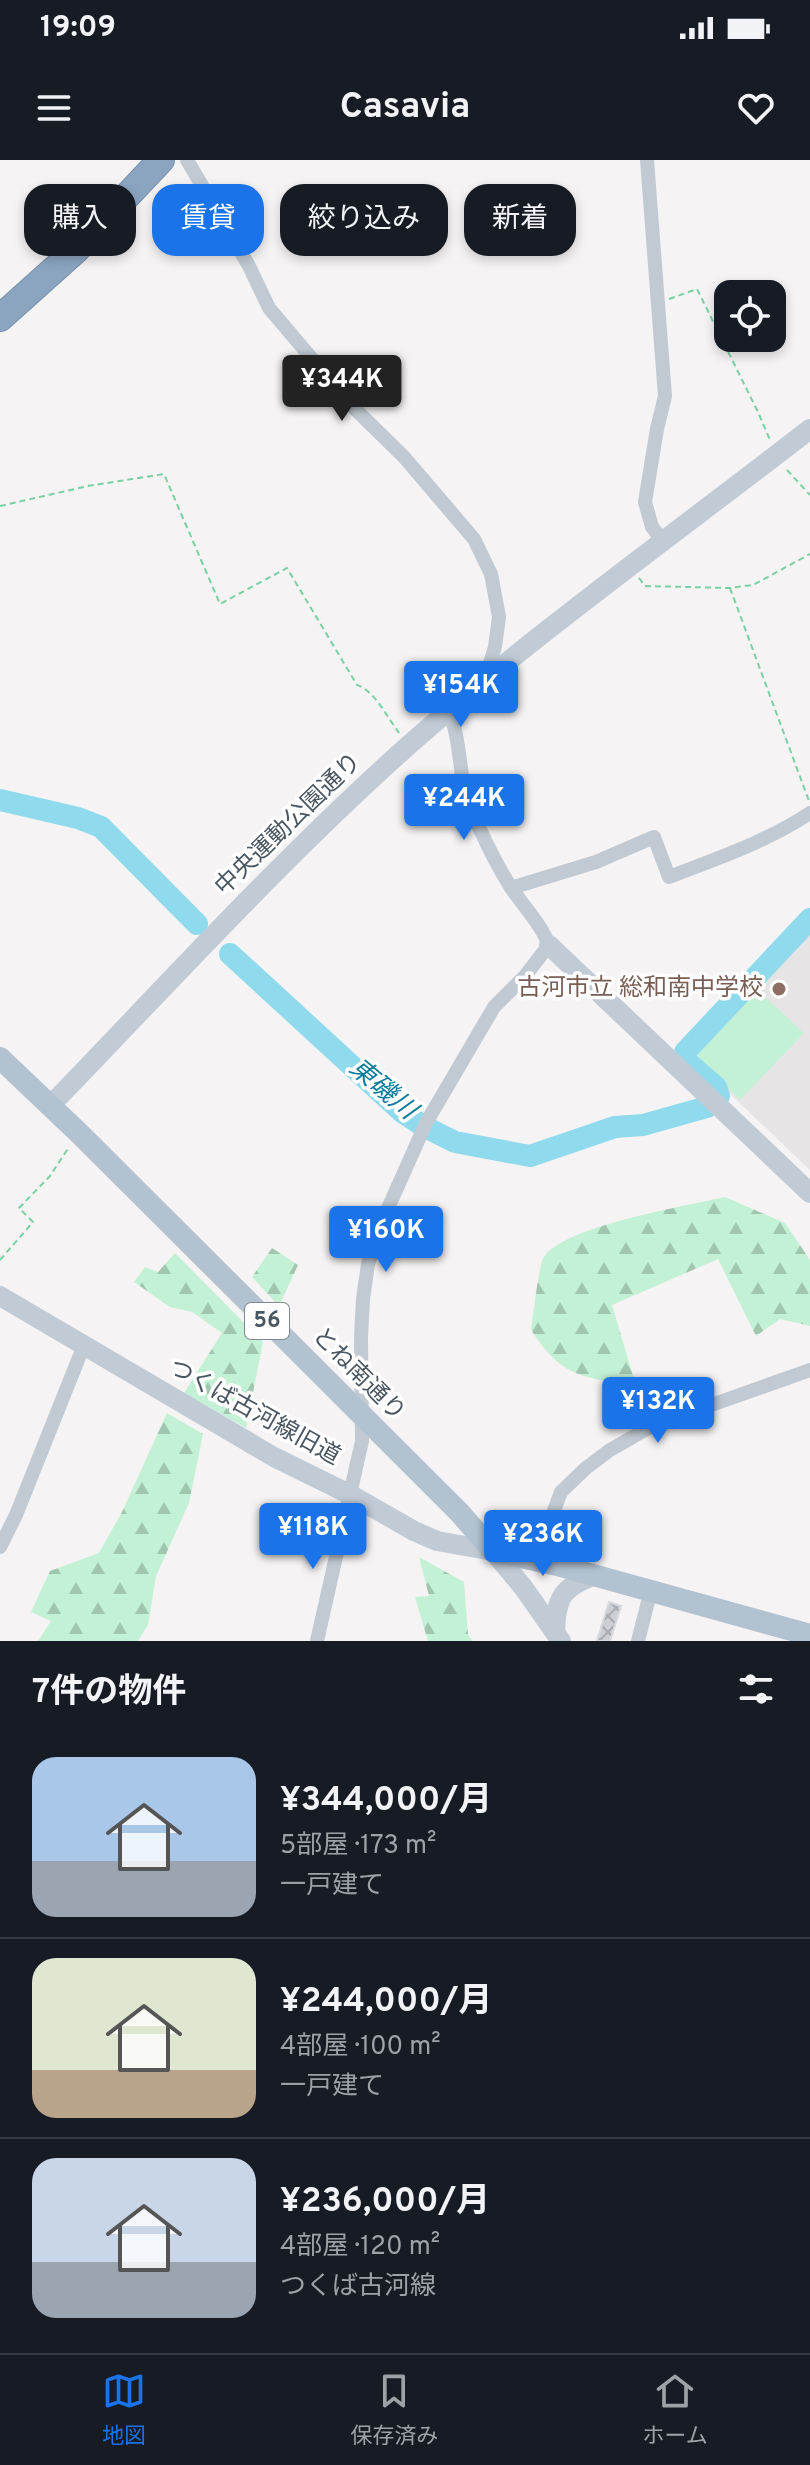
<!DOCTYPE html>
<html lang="ja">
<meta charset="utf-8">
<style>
:root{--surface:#171b24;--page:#242831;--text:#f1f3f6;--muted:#9ea1a6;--line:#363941;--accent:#1a73e8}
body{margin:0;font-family:Overpass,"Noto Sans JP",sans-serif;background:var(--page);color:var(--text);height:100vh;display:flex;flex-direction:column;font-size:30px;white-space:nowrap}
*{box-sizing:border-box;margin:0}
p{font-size:26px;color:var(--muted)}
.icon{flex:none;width:44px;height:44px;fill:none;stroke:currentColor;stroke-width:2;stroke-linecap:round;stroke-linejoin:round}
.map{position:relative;height:1481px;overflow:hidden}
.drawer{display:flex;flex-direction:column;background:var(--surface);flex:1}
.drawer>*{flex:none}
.top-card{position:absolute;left:24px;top:24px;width:762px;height:72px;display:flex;gap:16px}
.tools{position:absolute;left:714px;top:120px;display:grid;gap:16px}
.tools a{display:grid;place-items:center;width:72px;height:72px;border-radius:16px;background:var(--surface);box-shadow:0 4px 12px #0003;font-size:40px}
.price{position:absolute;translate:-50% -68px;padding:0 18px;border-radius:8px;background:var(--accent);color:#fff;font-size:26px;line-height:52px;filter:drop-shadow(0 2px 4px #0008)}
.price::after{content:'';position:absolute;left:50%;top:48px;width:24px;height:18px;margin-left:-12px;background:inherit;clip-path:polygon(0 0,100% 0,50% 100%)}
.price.current{background:#222;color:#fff}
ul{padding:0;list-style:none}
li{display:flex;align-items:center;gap:24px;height:200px;padding:0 32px}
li+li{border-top:2px solid var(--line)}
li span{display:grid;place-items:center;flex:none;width:224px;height:160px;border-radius:24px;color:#555}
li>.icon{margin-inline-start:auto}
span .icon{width:96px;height:96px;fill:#fffc;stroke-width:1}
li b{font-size:34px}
h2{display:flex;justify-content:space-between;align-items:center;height:96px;padding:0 32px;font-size:34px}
.pill{padding:0 28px;border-radius:24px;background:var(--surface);box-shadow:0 4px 12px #0003;font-size:28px;line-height:72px}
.pill.current{background:var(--accent);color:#fff}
.status{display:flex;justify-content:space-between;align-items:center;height:56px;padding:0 40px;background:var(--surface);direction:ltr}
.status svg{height:22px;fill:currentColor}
header{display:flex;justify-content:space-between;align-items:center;height:104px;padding:0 32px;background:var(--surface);font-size:36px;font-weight:700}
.dock{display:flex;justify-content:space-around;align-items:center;height:112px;border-top:2px solid var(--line);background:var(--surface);font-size:22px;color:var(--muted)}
.dock a{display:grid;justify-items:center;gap:4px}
.dock .current{color:var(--accent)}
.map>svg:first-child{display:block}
.education{fill:#e6e4e5}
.forest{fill:url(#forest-firs)}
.garden{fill:#c3f1d5}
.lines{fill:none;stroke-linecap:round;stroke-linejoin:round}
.river{stroke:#90daee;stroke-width:22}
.building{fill:url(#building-cross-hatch);stroke:#d7d9de;stroke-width:2}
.highway-casing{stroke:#7690ad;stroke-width:28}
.path{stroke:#7ad0a6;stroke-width:2;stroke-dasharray:6 4;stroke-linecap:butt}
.street{stroke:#c1cad2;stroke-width:14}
.secondary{stroke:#c1cbd6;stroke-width:20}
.primary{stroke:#b3c2d1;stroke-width:22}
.highway{stroke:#8ba5c1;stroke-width:26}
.education-dot{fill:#8d6e63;stroke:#fff;stroke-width:3}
.labels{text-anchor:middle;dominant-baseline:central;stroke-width:7;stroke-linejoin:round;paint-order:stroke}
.shield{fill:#fff;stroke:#808990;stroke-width:2}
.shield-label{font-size:22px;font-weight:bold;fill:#4a5661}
.street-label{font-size:24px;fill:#4a5661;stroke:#fff}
.education-label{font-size:24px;fill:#785e54;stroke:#fff;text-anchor:end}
.water-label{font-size:26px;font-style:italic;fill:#0c7c9b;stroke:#fff}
</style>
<div class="status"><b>19:09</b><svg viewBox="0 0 49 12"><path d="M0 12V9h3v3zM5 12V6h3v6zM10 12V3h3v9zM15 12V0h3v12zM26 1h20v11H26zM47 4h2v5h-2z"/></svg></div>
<header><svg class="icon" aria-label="menu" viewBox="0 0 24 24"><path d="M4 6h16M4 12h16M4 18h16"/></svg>Casavia<svg class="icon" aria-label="heart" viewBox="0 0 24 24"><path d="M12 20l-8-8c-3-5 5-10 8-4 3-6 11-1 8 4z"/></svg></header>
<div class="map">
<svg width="810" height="1481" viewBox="0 0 810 1481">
<defs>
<pattern id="forest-firs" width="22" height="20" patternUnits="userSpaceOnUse" patternTransform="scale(2)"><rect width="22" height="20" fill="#c3f1d5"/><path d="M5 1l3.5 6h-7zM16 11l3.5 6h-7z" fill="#a0c6b0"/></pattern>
<pattern id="building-cross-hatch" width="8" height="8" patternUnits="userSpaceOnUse" patternTransform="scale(2)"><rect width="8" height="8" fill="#cdcfd5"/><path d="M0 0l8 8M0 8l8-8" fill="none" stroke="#a8abb0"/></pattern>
</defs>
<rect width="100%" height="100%" fill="#f5f3f3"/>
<path class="education" d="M810,764V1010L687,893Z"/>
<g class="forest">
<path d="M725,1037L785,1063L810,1100V1166L780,1159L756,1176L718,1099L612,1145L636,1226C583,1217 562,1218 531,1170C533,1157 539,1103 544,1097C564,1066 686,1046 725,1037Z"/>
<path d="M272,1088L298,1105L279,1146L252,1117Z"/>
<path d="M175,1093L263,1182L246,1268L184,1233L222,1173L192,1152L170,1147L134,1122L145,1107L158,1112Z"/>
<path d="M167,1253L203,1274L189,1343L156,1416L148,1465L138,1481H38L51,1461L31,1452L50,1411L99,1393L122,1352Z"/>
<path d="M419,1397L464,1422L468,1474L472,1481H428L415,1437L429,1436Z"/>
</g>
<path class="garden" d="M754,827L804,873L740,940L690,892Z"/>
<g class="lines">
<g class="river">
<path d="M0,640L78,658L101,667L197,764"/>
<path d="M230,794L402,952L425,967L455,982L530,996L615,967L643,965L707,947"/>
<path d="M719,936L716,927L686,901L685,892L810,759"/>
</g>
</g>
<path class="building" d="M609,1442L621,1446L610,1481H597Z"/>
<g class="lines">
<defs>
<path id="highway" d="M0,158L77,89L161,0"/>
</defs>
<use href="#highway" class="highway-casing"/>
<g class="path">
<path d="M669,139L697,129L758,252L770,280"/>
<path d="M787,310L810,335"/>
<path d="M0,346L88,326L164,314L220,444L287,408L357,525C375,531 387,557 399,573"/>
<path d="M639,418L645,426L730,428L753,425L810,394"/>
<path d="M730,428L809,641"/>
<path d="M0,1100L33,1062L19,1048L50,1016L69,987"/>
</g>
<g class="street">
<path d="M187,0L249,106L269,148L352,246L404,297L474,379L491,414L499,457L495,487L484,522"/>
<path d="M647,0L665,236L657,269L645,342L652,367L662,380"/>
<path d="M511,728L596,702L654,677L669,717C718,698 766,682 810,653"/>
<path d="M0,1387L16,1355L84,1185"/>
<path d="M536,1399L561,1332L586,1308L610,1290L652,1266L810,1210"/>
<path d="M317,1481L362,1281L361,1177L363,1139L368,1104L381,1064L426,963L494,847L525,816L549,785C541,764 524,747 512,729C495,703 482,675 470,647C458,619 462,582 449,551"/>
<path d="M638,1481L651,1430"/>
</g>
<g class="secondary">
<path d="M549,785L810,1033"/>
<path d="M51,945C169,823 283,697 410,584C538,471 676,373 810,269"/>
<path d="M0,1136L274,1297L351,1335L414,1371L437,1381L493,1391L523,1427L561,1481"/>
<path d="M555,1472C556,1438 562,1427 595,1415"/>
</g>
<path class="primary" d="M0,898L81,975L459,1352L493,1391L557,1405L810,1475"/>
<use href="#highway" class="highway"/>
</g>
<circle class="education-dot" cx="779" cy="829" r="8"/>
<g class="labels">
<rect class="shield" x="245" y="1143" width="44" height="36" rx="6"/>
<g class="shield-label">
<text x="267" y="1161">56</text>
</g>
<g class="street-label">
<text transform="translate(289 665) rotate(-44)">中央運動公園通り</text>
<text transform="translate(358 1215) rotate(45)">とね南通り</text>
<text transform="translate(254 1253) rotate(29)">つくば古河線旧道</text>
</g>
<g class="education-label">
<text x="763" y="829">古河市立 総和南中学校</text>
</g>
<g class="water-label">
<text transform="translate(382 930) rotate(40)">東磯川</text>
</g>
</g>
</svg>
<div class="tools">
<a><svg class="icon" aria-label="locate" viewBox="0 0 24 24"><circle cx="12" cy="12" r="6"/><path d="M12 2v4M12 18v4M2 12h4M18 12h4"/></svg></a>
</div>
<b class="price current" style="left:342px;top:263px">¥344K</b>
<b class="price" style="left:461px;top:569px">¥154K</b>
<b class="price" style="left:464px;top:682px">¥244K</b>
<b class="price" style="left:386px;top:1114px">¥160K</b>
<b class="price" style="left:658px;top:1285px">¥132K</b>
<b class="price" style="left:313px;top:1411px">¥118K</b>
<b class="price" style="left:543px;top:1418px">¥236K</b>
<div class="top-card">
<a class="pill">購入</a>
<a class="pill current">賃貸</a>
<a class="pill">絞り込み</a>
<a class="pill">新着</a>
</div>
</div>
<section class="drawer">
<h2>7件の物件<svg class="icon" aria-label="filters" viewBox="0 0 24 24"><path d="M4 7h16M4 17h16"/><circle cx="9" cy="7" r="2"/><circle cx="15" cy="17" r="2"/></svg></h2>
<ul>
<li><span style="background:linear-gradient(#a9c7e8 65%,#9aa5b1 0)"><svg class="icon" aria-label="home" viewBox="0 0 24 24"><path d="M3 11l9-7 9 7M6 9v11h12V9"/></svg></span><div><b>¥344,000/月</b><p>5部屋 · 173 m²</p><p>一戸建て</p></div></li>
<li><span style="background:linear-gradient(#dfe7d0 70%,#b9a48a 0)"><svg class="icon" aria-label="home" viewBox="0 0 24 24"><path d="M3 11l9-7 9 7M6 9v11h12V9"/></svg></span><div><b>¥244,000/月</b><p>4部屋 · 100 m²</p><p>一戸建て</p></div></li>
<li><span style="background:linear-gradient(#c9d6e8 65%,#9aa5b1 0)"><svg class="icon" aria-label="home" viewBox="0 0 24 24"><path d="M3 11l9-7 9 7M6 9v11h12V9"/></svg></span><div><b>¥236,000/月</b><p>4部屋 · 120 m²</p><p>つくば古河線</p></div></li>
</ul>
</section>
<nav class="dock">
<a class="current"><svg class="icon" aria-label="map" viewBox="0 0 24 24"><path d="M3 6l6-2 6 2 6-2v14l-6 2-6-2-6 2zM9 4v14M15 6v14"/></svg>地図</a>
<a><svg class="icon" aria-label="saved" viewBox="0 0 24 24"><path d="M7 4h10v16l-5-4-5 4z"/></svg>保存済み</a>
<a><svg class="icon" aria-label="home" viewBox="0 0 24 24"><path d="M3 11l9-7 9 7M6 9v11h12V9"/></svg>ホーム</a>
</nav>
